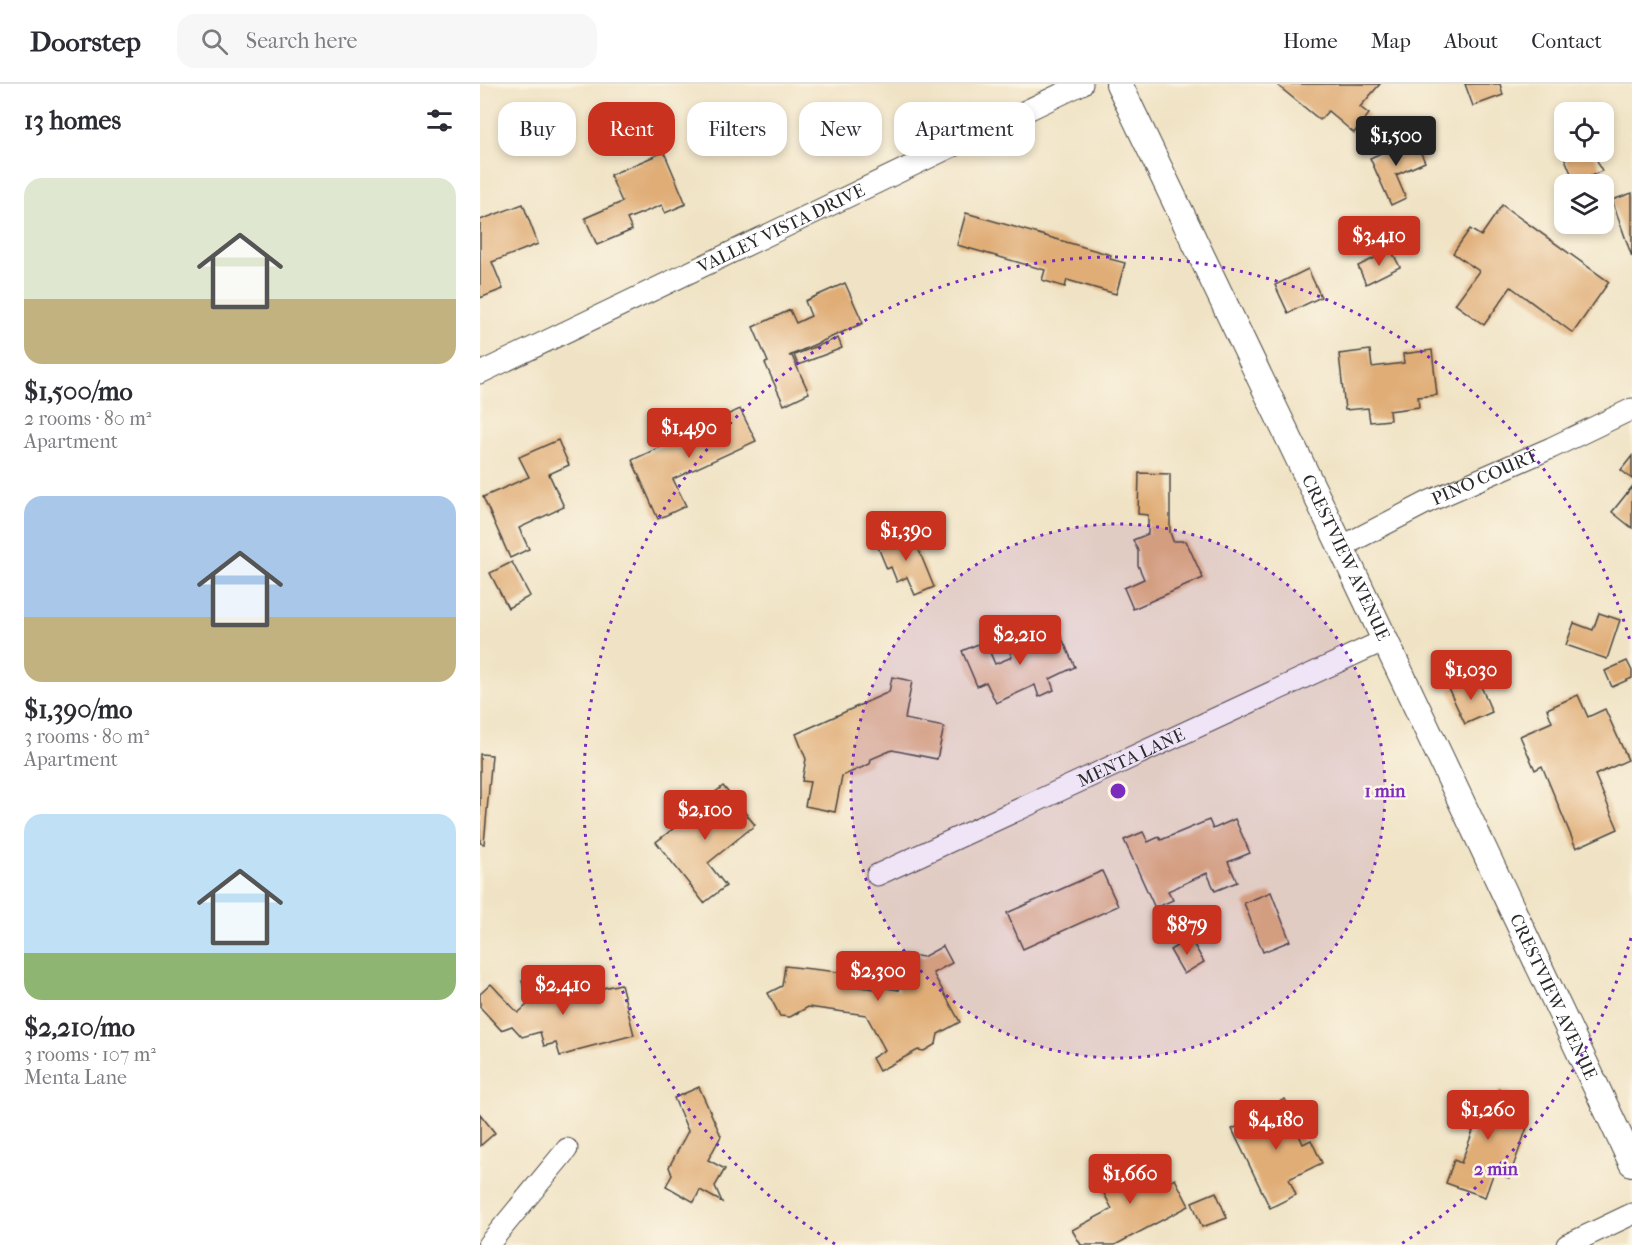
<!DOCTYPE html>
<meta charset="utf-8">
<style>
:root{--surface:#fff;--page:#f7f7f7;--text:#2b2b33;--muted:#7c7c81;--line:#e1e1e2;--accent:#c8321e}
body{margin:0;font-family:"IM FELL French Canon",serif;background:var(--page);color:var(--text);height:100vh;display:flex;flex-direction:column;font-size:22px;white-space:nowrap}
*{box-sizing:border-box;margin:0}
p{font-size:20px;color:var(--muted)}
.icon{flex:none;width:33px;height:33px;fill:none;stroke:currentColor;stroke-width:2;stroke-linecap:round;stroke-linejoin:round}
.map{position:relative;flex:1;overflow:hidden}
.sheet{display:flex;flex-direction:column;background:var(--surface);width:480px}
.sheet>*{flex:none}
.banner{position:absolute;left:18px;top:18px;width:570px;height:54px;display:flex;gap:12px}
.buttons{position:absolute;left:1074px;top:18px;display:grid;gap:12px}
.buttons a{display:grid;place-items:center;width:60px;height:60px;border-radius:12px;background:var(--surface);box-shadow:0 3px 9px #0003;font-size:30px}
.price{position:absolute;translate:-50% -51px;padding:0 14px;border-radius:6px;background:var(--accent);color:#fff;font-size:20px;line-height:39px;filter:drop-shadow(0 2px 3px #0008)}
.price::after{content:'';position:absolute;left:50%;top:36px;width:18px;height:14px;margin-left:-9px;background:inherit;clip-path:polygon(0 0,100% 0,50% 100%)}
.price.selected{background:#222;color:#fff}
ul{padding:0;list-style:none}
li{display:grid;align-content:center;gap:12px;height:318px;padding:0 24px}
li span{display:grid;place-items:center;height:186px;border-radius:18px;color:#555}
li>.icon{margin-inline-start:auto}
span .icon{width:108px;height:108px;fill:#fffc;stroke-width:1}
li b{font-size:26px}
h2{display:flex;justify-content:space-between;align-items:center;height:72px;padding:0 24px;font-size:26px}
.chip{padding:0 21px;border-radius:18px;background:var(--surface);box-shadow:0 3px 9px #0003;font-size:21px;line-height:54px}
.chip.selected{background:var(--accent);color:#fff}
header{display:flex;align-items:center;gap:36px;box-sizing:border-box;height:84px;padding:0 30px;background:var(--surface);border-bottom:2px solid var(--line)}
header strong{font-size:28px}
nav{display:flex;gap:33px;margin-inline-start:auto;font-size:21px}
.search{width:420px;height:54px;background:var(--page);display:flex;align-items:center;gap:15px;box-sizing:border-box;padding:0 21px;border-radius:18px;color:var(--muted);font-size:22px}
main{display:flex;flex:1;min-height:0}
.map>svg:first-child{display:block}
.building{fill:#e0ad77}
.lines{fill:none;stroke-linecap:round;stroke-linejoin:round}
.minor-casing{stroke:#494742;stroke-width:23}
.tertiary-casing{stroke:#494742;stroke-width:28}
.minor{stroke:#fff;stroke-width:21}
.tertiary{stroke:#fff;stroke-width:26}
.ring{fill:none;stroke:#7b2cbf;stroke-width:3;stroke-dasharray:3 6}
.labels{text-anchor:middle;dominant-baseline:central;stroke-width:5;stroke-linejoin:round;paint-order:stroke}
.street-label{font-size:18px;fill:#2b2b2b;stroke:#fcf5e5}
.centre{fill:#7b2cbf;stroke:#fcf5e5;stroke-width:3}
.ring-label{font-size:18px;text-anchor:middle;font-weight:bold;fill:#7b2cbf;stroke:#fcf5e5;stroke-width:5;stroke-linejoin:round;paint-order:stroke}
</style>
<header>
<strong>Doorstep</strong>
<div class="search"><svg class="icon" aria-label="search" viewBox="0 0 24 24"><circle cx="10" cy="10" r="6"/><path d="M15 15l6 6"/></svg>Search here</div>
<nav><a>Home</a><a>Map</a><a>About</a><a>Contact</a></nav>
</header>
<main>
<section class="sheet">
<h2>13 homes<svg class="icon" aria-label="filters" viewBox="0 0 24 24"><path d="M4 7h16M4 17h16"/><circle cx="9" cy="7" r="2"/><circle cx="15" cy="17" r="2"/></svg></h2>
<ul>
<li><span style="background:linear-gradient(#dfe7d0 65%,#c2b280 0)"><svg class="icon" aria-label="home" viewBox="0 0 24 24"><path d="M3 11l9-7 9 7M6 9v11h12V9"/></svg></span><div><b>$1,500/mo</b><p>2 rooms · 80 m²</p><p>Apartment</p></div></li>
<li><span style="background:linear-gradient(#a9c7e8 65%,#c2b280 0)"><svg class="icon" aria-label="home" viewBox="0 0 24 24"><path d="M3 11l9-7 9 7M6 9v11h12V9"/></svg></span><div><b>$1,390/mo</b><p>3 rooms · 80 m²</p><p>Apartment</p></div></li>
<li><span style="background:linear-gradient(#bfe0f5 75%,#8fb573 0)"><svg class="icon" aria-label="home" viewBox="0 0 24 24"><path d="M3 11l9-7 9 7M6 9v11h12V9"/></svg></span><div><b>$2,210/mo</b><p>3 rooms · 107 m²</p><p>Menta Lane</p></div></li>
</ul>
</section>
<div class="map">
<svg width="1152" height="1161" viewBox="0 0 1152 1161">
<rect width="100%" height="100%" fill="#fcf5e5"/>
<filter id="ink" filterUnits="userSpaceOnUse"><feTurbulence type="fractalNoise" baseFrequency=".0167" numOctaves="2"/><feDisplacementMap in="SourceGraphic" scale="12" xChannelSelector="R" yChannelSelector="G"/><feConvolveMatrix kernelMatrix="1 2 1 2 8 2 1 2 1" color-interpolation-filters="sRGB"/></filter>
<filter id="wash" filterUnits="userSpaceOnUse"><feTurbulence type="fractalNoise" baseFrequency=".008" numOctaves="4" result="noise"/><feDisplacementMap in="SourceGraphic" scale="24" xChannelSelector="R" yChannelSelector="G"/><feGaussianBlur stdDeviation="1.35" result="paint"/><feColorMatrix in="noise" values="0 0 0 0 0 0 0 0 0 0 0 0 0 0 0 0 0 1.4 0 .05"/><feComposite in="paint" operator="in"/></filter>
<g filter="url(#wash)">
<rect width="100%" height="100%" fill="#f0e3c5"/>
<g id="blocks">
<g class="building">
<path d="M796,0H900L880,23L889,30L874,49L848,27L840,36Z"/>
<path d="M985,0H1020L1023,11L993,22Z"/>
<path d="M934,54L945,78L916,91L926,114L911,121L890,74Z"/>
<path d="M1084,55V68H1113L1122,87L1095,99L1078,58Z"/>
<path d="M184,68L206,120L185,129L182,121L147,135L152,146L117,161L105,134L142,118L130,91Z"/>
<path d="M1152,109V173L1132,116Z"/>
<path d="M43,120L58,160L12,178L23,205L0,214V136Z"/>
<path d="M1022,121L1129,198L1093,249L1031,203L1004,241L975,220L999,187L973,169L990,145L1001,152Z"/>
<path d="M486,129L631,171L630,175L645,179L636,210L587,196L585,203L562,196L565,186L477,161Z"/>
<path d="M911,166L920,183L886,200L878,182Z"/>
<path d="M828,185L841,213L808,229L795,201Z"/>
<path d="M365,199L383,239L309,272H312L329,309L304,321L285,279L288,278L273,243L310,226L316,239L331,232L325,217Z"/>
<path d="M358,254L362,264L318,281L314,271Z"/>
<path d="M890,266L892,283L924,279L923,270L952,266L957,311L938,313L939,323L909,327L910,336L890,338L888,324L865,326L859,270Z"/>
<path d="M260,325L276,357L193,395L206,422L178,435L152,376L228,341L227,340Z"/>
<path d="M78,356L89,381L69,390L84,423L39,444L49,465L30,474L3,413L49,393L39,373Z"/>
<path d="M1152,372V395L1141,386Z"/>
<path d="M659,389L690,390V448L693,457H706L723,494L653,525L644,504L664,495L658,481V467L653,456L668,450V431L658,430Z"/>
<path d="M1152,403V444L1132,428Z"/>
<path d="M431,447L454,503L435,511L427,493L417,498L411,483L407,485L397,461Z"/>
<path d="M32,478L50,512L28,524L10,489Z"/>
<path d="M1119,529L1140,536L1127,575L1086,561L1094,539L1113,546Z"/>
<path d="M557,548L562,558L580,550L595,583L570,595L574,606L559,613L555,601L516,619L506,598L497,602L482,567L505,557L515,580L532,573L527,562Z"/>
<path d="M1147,577L1152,587V594L1132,603L1125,587Z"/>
<path d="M412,593L432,597L425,635L464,643L457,675L412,666L391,675L390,680L362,692L355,728L325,722L330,698L322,697L326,675L316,650L409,608Z"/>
<path d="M997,593L1012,628L985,640L969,606Z"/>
<path d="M1098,611L1108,633L1125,625L1148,676L1115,691L1138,745L1096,764L1062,682L1055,686L1040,652L1072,638L1067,625Z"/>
<path d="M0,670L12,671L4,760L0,759Z"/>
<path d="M243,702L275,741L228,779L246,802L224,819L176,758L194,744L193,742Z"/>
<path d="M755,735L770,769L748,778L757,798L735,807L727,789L688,807L693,816L675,824L644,756L663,748L668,758L679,753L681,756L729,736L733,745Z"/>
<path d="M622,787L638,822L543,865L527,829Z"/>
<path d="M791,808L810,857L783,868L764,819Z"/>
<path d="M710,854L724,878L704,890L690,866Z"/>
<path d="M463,862L472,879L453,889L480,938L458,950L456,960L444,967L438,966L399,987L392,974L405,966L386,931L328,923L310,933L300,932L288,909L302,902L305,882L358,888L371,881L382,882L380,903L396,905L400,903L419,906V900L408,879L424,870L443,873Z"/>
<path d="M60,892L62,900L75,915L141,900L154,951L97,966L94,968L80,972L76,959L64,962L60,948L42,953L32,942L21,946L0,923V910L11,900L38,929L48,920L42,897Z"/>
<path d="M219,1003L241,1052L228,1076L245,1085L235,1102L242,1118L220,1106L214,1118L186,1102L192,1091L189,1083L208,1047L194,1014Z"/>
<path d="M1019,1005L1043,1013L1036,1033L1049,1038L1029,1094L1014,1088L1005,1113L966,1099L974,1076L981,1079L993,1047L973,1040L984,1011L1013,1022Z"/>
<path d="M805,1015L819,1043L816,1044L823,1060L831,1056L842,1079L809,1095L816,1111L790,1124L752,1045L782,1031L780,1027Z"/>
<path d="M0,1030L15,1049L0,1062Z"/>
<path d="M659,1071L676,1105L695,1095L709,1122L635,1161H601L592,1146L632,1125L616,1094Z"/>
<path d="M736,1108L747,1134L722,1143L712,1118Z"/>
</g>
</g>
</g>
<g filter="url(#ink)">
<use href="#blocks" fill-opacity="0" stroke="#494742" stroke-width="1.5"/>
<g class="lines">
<defs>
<g id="minor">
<path id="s1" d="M0,289L602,0"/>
<path id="s2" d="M861,463L950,417L1071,364L1152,325"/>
<path id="s3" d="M397,791L905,556"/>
<path d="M8,1161L87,1065"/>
<path d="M1087,1161L1152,1130"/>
</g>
<g id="tertiary">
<path id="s4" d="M639,0L861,463L1152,1079"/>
</g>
</defs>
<use href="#minor" class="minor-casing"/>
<use href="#tertiary" class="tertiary-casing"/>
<use href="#minor" class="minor"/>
<use href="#tertiary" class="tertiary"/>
</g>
</g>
<circle cx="638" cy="707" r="267" fill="#7b2cbf" fill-opacity=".12"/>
<g class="ring">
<circle cx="638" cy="707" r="267"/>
<path d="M1151 854A534 534 0 0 1 921 1160M355 1160A534 534 0 1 1 1151 560"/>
</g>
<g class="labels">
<g class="street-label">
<text stroke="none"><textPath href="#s1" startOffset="334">VALLEY VISTA DRIVE</textPath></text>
<text stroke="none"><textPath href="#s2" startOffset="160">PINO COURT</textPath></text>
<text stroke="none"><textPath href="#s4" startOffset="525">CRESTVIEW AVENUE</textPath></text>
<text stroke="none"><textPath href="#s3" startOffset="280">MENTA LANE</textPath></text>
<text stroke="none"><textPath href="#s4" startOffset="1011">CRESTVIEW AVENUE</textPath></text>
</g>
</g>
<circle cx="638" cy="707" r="9" class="centre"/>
<g class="ring-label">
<text x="905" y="713">1 min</text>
<text x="1016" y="1091">2 min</text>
</g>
</svg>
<div class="buttons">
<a><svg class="icon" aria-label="locate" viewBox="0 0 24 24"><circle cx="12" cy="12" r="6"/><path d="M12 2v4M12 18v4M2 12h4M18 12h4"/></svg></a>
<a><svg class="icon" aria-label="layers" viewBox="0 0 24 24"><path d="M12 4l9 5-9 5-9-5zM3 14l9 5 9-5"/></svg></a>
</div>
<b class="price selected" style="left:916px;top:83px">$1,500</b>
<b class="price" style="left:899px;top:183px">$3,410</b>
<b class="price" style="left:209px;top:375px">$1,490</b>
<b class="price" style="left:426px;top:478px">$1,390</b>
<b class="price" style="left:540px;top:582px">$2,210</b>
<b class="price" style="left:991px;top:617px">$1,030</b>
<b class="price" style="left:225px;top:757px">$2,100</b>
<b class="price" style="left:707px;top:872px">$879</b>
<b class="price" style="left:398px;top:918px">$2,300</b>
<b class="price" style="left:83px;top:932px">$2,410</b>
<b class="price" style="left:1008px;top:1057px">$1,260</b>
<b class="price" style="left:796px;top:1067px">$4,180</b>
<b class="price" style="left:650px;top:1121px">$1,660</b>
<div class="banner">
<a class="chip">Buy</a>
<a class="chip selected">Rent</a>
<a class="chip">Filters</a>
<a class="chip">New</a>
<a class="chip">Apartment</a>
</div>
</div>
</main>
